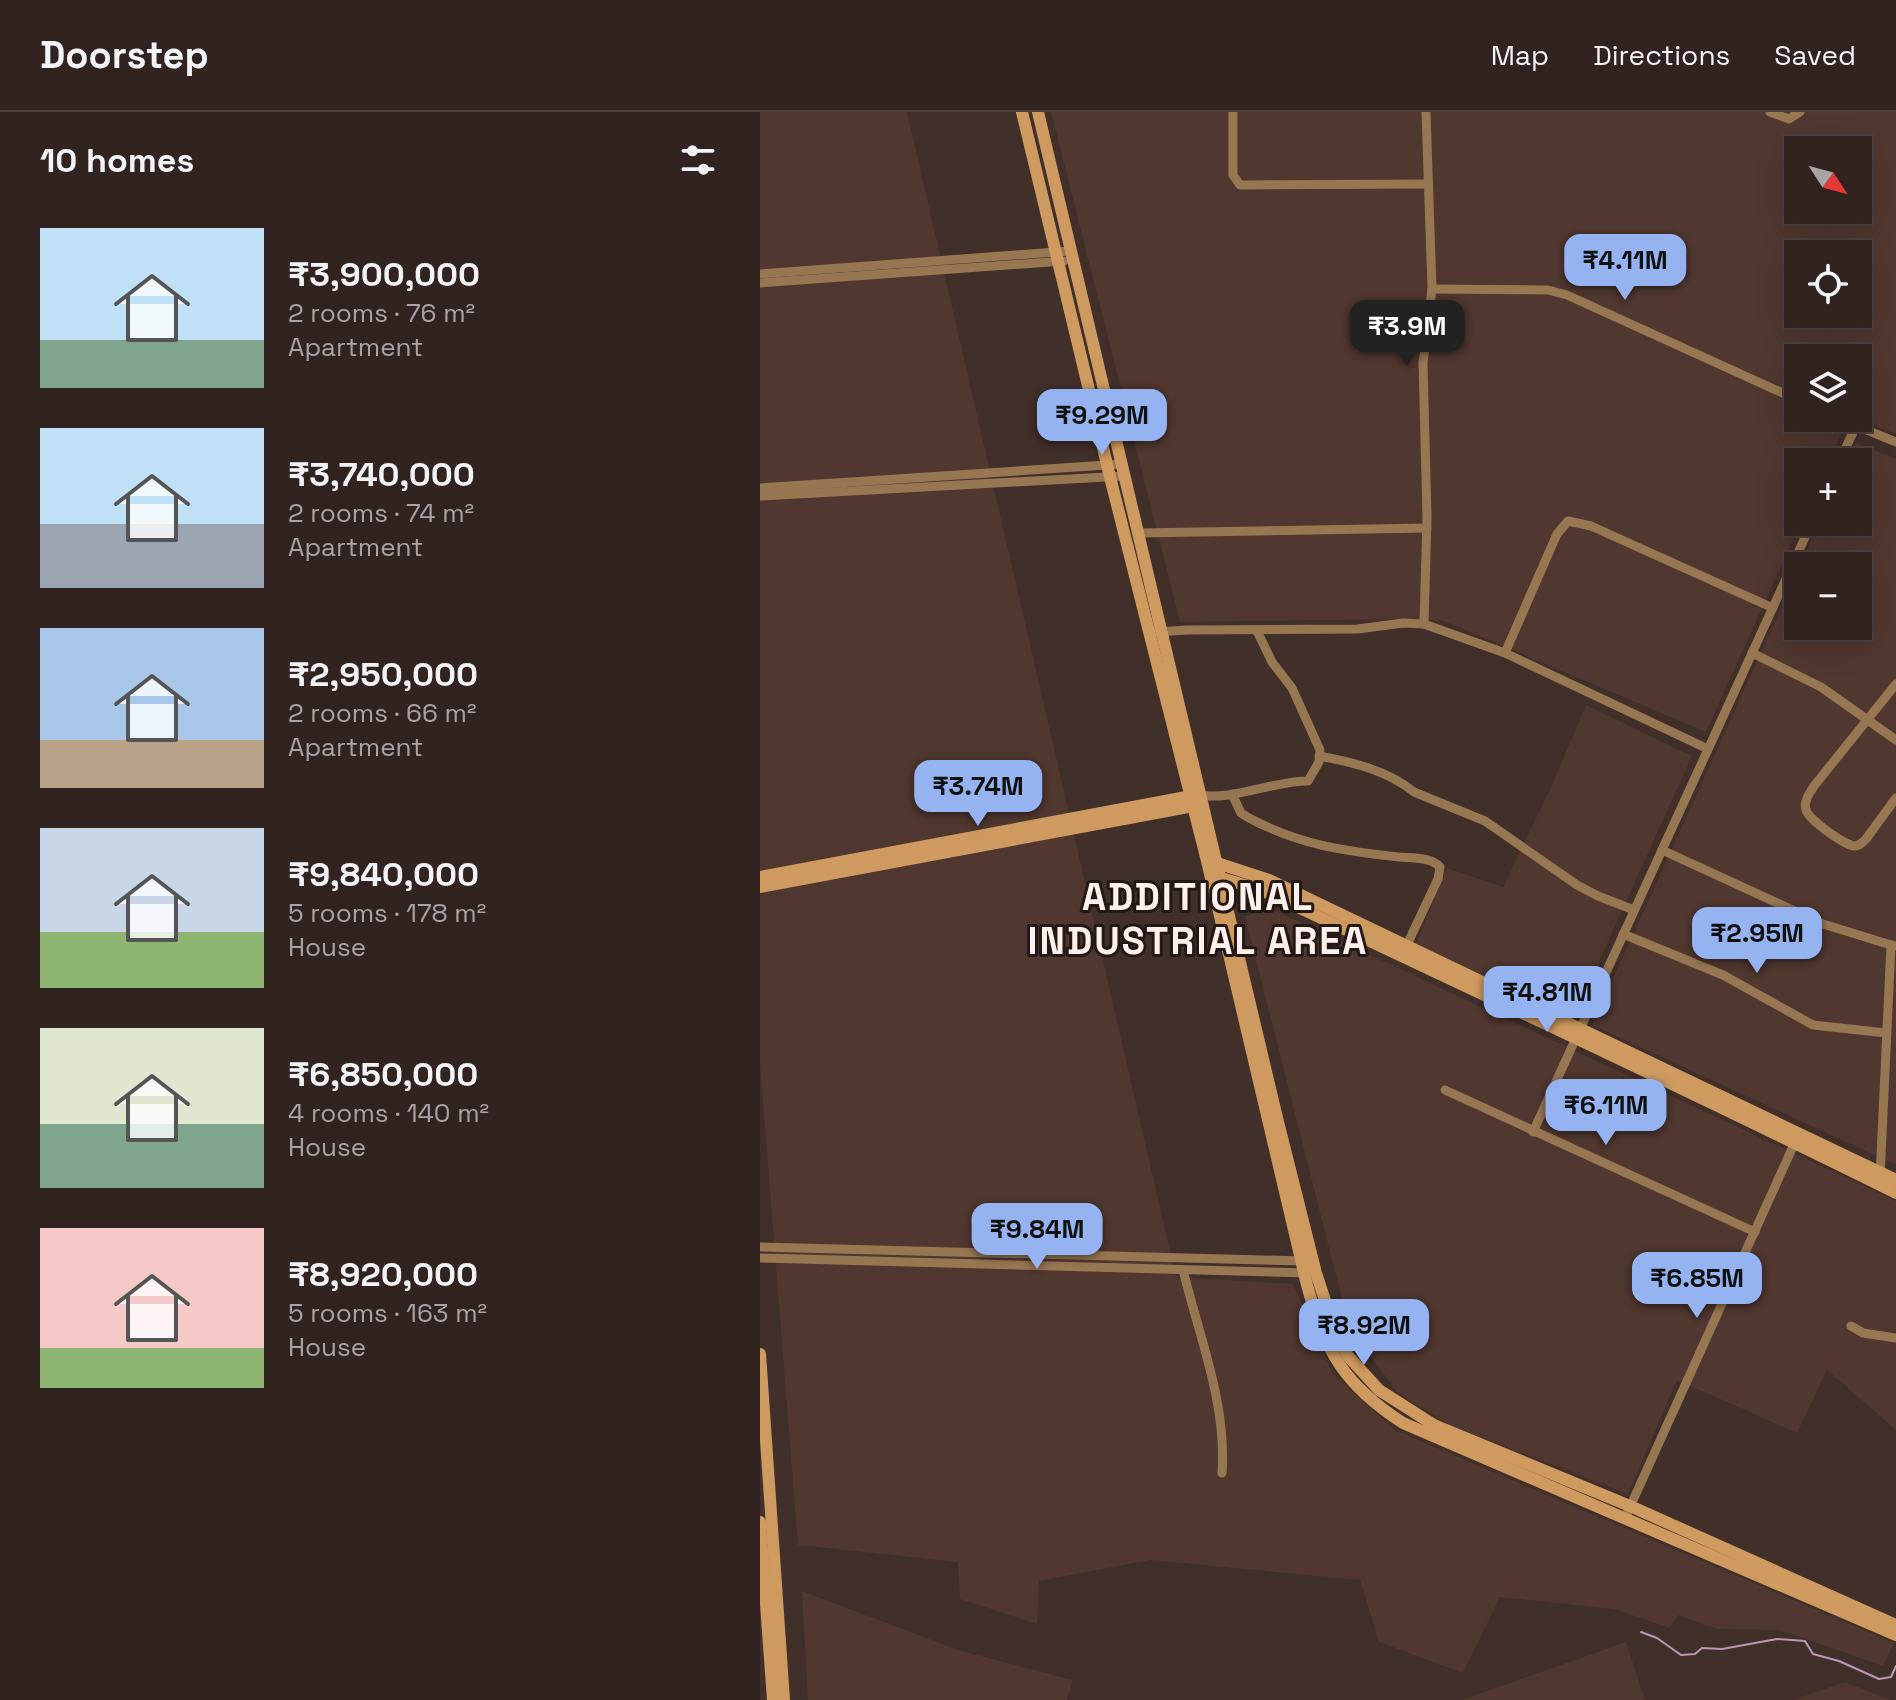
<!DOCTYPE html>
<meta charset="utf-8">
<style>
:root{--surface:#312320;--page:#392b29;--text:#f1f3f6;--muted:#a8a4a5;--line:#4c403e;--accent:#95b2f1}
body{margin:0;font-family:"Space Grotesk",sans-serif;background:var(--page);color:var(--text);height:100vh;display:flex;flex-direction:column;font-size:30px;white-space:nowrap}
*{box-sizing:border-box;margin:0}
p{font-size:26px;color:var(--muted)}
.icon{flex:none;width:44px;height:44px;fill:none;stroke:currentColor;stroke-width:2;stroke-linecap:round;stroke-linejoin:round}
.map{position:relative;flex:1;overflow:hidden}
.side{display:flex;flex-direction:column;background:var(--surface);width:760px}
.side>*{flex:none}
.needle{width:52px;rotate:126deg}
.fabs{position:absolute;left:1024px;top:24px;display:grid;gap:16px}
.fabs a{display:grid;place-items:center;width:88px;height:88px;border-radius:0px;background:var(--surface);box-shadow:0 8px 32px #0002,0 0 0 2px var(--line);font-size:40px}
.price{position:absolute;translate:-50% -68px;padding:0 18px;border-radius:16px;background:var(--accent);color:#111;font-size:26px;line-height:52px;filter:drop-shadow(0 2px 4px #0008)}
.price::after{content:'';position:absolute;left:50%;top:48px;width:24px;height:18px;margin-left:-12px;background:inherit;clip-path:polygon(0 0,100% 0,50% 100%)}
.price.on{background:#222;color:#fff}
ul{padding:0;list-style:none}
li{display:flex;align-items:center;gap:24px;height:200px;padding:0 40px}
li span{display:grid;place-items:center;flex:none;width:224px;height:160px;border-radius:0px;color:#555}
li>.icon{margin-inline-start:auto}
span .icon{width:96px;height:96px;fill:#fffc;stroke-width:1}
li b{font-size:34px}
h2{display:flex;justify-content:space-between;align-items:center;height:96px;padding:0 40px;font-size:34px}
header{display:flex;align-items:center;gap:48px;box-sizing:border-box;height:112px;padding:0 40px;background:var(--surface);border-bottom:2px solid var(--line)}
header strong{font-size:38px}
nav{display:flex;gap:44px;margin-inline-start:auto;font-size:28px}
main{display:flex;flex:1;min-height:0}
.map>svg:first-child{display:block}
.built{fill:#50372f;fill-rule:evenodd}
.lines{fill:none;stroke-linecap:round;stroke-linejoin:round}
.stream{stroke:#bc96b4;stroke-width:2}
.street{stroke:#977652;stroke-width:9}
.secondary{stroke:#ce9a5f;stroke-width:12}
.labels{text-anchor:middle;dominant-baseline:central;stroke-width:6;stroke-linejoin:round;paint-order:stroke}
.district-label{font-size:38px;font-weight:bold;letter-spacing:2px;fill:#fdf0ed;stroke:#221917}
</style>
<header>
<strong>Doorstep</strong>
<nav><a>Map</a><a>Directions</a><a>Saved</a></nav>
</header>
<main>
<section class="side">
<h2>10 homes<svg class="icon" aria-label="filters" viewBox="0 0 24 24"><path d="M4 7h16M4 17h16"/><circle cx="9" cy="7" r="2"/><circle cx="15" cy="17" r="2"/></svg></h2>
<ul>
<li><span style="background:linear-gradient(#bfe0f5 70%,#7fa58c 0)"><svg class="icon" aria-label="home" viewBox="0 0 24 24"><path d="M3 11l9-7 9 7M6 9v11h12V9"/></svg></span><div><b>₹3,900,000</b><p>2 rooms · 76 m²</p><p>Apartment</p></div></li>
<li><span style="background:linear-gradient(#bfe0f5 60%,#9aa5b1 0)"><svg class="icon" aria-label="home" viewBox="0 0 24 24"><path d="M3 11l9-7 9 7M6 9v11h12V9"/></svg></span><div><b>₹3,740,000</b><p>2 rooms · 74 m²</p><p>Apartment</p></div></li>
<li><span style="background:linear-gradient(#a9c7e8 70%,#b9a48a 0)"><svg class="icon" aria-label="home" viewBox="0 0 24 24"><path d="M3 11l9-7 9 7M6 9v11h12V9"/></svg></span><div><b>₹2,950,000</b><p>2 rooms · 66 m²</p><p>Apartment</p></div></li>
<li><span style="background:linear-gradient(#c9d6e8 65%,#8fb573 0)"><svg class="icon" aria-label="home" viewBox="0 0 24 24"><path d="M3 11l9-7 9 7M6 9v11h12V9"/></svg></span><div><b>₹9,840,000</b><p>5 rooms · 178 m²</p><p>House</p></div></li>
<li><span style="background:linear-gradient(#dfe7d0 60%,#7fa58c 0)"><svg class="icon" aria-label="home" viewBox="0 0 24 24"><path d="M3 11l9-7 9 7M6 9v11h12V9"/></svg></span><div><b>₹6,850,000</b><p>4 rooms · 140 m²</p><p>House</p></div></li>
<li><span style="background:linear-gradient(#f6c9c9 75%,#8fb573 0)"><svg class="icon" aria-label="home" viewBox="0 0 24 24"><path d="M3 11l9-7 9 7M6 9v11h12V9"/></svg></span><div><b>₹8,920,000</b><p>5 rooms · 163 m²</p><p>House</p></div></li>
</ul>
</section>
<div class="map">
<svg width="1136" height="1588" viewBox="0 0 1136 1588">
<rect width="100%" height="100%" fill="#412f2a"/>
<g class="built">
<path d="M0,0H147L416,1165L533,1172L573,1262L635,1318L1134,1531L1123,1554L1020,1518L957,1517L918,1503L910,1516L854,1497L740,1485L703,1561L619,1530L600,1468L390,1448L279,1469L277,1512L200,1487L198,1450L38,1433L0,951Z"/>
<path d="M291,0H1136V322L1097,306L1098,246H1038V306H1088L1068,350H1038V410H1041L946,620L684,509L659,507L420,510ZM1038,38H1098V98H1038ZM1038,142H1098V202H1038Z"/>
<path d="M1096,331L1136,347V1053L832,913L1038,459V514H1098V454H1040L1060,410H1098V350H1087Z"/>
<path d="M826,593L932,644L813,907L656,832L687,756L743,775L792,673Z"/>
<path d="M512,797L1136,1089V1318L1067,1258L1037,1321L917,1268L868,1382L692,1314L638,1281L589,1215L485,804Z"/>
<path d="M42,1479L198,1538L313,1568L307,1588H48Z"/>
<path d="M866,1530L885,1588H702Z"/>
<path d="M1085,1570L1130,1588H1033Z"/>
</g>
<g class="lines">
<path class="stream" d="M881,1520L897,1526L921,1543L935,1542L942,1536L962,1537L1017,1527L1045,1529L1053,1542L1079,1549L1119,1567L1131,1565L1136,1554"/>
<g class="street">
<path d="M473,0V63L480,73L668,72"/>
<path d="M1010,0L1029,7L1040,0"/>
<path d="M0,162L310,139"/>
<path d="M0,171L304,149"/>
<path d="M672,177L788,178L807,183L1038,288"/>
<path d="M1078,306L1136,330"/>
<path d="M1079,350L1096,314"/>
<path d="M0,376L362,352"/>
<path d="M0,384L364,364"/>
<path d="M378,421L667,416"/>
<path d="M664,512L667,405L663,251L672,177L666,0"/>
<path d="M396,520L427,518L598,517L643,511L664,512L745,541L948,637"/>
<path d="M745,541L797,422L808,409L831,414L1013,496"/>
<path d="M992,541L1061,575L1136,628"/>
<path d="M1136,572L1054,674C1050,681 1043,689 1046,698C1048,707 1086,735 1096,734C1101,733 1103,730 1106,727L1136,686"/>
<path d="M559,644C592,650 627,658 654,680L725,709L817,773L838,784L874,798"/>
<path d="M472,682L481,701L489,706C540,733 583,739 639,745C653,746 671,745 680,755L678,767L645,837"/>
<path d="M440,683C471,689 513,669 548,669L559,650L560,638L532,576L512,550L497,519"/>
<path d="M902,738L1063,812L1131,833"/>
<path d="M863,822L963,863L1053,913L1126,921"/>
<path d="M685,978L995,1120"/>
<path d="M773,1020L1052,410"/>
<path d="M1120,1065L1131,833L1136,834"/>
<path d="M0,1135L544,1149"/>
<path d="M0,1146L549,1161"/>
<path d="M423,1158C439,1224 467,1292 462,1361"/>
<path d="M1091,1214L1103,1221L1136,1226"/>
<path d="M865,1406L1036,1028"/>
</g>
<g class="secondary">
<path d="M262,0L350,365L447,749L547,1173C565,1239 584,1273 643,1311L1136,1523"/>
<path d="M278,0L518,1010L556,1161L576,1222L588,1244L619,1278L674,1313L870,1394L1136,1513"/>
<path d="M454,750L509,768L1136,1068"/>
<path d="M0,765L437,683"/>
<path d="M458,765L504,779C715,879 927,977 1136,1081"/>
<path d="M0,775L439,693"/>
<path d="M0,1242L24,1588"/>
<path d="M0,1410L13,1588"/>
</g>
</g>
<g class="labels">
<g class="district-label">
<text x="438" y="785">ADDITIONAL<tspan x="438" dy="44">INDUSTRIAL AREA</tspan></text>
</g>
</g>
</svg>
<div class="fabs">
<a><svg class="needle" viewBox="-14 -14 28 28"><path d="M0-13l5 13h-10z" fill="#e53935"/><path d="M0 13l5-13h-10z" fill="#a8a4a5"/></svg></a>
<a><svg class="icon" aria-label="locate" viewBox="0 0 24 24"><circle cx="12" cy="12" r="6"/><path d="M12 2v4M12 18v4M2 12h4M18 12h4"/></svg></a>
<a><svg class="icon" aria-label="layers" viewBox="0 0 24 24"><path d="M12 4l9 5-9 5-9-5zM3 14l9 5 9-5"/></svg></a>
<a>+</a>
<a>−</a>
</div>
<b class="price" style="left:865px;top:190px">₹4.11M</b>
<b class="price on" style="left:647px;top:256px">₹3.9M</b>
<b class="price" style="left:342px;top:345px">₹9.29M</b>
<b class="price" style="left:218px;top:716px">₹3.74M</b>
<b class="price" style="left:997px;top:863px">₹2.95M</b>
<b class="price" style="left:787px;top:922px">₹4.81M</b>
<b class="price" style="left:846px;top:1035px">₹6.11M</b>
<b class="price" style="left:277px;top:1159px">₹9.84M</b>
<b class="price" style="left:937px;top:1208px">₹6.85M</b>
<b class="price" style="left:604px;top:1255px">₹8.92M</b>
</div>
</main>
